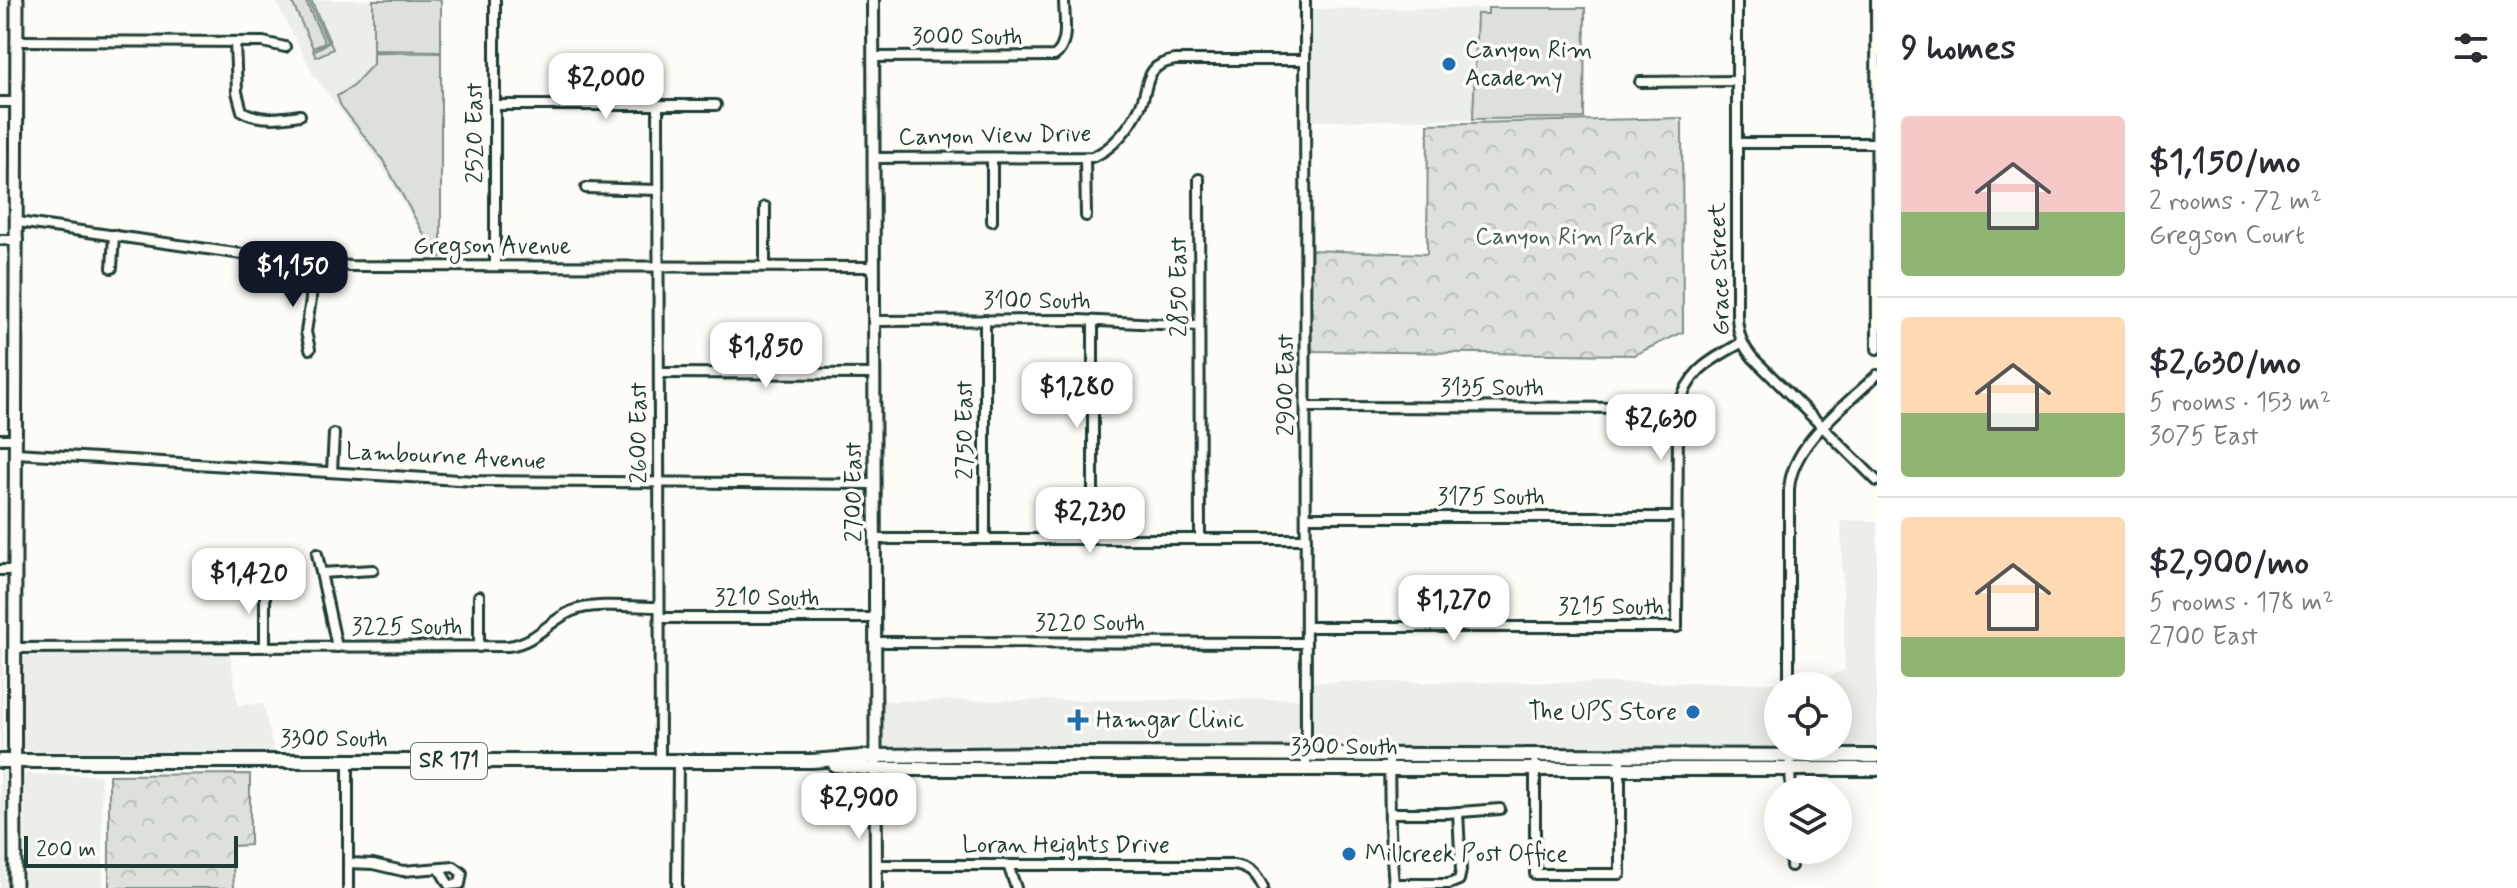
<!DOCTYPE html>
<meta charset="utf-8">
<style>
:root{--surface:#fff;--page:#f7f7f7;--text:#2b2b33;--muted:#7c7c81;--line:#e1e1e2;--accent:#111827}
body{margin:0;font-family:Mynerve,sans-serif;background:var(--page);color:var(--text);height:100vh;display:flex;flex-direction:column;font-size:30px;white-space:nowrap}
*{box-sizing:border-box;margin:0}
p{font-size:26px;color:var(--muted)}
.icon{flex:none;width:44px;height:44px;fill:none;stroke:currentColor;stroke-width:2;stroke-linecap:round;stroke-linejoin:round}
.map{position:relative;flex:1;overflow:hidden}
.panel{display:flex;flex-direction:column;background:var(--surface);width:640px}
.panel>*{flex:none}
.buttons{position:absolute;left:1764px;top:672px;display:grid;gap:16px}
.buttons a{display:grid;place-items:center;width:88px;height:88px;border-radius:50%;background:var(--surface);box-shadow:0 4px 20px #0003;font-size:40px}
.scale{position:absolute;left:24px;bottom:20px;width:214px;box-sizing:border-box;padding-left:8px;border:4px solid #1f3d34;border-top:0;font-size:22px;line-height:28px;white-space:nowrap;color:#1f3d34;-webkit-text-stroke:6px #fdfcf7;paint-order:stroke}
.price{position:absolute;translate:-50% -68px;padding:0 18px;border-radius:16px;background:#fff;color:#222;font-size:26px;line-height:52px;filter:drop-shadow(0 2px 4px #0008)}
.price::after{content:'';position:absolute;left:50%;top:48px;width:24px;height:18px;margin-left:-12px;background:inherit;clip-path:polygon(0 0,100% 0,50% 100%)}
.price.selected{background:var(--accent);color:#fff}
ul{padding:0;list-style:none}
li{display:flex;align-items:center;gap:24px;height:200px;padding:0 24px}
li+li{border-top:2px solid var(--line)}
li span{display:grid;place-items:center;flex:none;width:224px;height:160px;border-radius:8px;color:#555}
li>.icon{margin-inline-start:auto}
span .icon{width:96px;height:96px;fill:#fffc;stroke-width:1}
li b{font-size:34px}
h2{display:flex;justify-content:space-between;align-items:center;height:96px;padding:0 24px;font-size:34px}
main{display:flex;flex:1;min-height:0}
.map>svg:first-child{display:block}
.built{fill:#eceee9}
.green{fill:#dde0db;stroke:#7e8e88;stroke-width:2}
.forest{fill:url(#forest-crowns);stroke:#7e8e88;stroke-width:2}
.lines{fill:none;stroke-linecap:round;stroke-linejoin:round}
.minor-casing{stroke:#1f3d34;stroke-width:14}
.tertiary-casing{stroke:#1f3d34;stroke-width:16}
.secondary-casing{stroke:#1f3d34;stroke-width:17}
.primary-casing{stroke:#1f3d34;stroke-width:18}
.minor{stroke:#fdfcf7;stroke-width:8}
.tertiary{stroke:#fdfcf7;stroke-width:10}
.secondary{stroke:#fdfcf7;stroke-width:11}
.primary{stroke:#fdfcf7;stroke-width:12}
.poi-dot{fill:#1f6fb2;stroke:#fdfcf7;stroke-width:3}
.labels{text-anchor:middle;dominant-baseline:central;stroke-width:7;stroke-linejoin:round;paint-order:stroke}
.shield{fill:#fdfcf7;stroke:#62766e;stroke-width:2}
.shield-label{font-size:22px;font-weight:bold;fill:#1f3d34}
.street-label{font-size:24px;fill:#1f3d34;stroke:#fdfcf7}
.poi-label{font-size:24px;fill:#1f3d34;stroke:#fdfcf7;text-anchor:start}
.park-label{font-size:24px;fill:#455e55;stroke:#fdfcf7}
</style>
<main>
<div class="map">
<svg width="1877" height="888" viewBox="0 0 1877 888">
<defs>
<pattern id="forest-crowns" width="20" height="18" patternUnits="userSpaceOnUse" patternTransform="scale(2)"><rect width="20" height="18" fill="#dde0db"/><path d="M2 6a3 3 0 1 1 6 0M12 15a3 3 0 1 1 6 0" fill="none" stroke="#bdc1bd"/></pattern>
</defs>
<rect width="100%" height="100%" fill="#fdfcf7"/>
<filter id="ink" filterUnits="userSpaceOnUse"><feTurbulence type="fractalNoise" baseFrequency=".0125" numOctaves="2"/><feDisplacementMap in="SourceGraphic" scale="16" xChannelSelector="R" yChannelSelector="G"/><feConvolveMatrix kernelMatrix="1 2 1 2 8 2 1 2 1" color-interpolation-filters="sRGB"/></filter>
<g filter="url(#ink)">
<g class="built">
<path d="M275,0H442V258H433L425,240L382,166L313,74Z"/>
<path d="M1585,8L1584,118L1312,121V9Z"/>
<path d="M1841,521H1877V746H1838V686H1778V746H883L884,701L1309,699L1310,682L1810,683L1845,670Z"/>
<rect x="0" y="647" width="3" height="104"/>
<path d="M23,654H230L238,705L263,704L274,752L28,751L21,743Z"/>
<rect x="0" y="770" width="5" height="118"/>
<path d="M25,774L101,775L103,888H25Z"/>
</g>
<g class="green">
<path d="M291,0H305L325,43L313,48Z"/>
<path d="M308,0H311L333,49L316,57L313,51L328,43Z"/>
<path d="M373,0H441V51L373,50Z"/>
<path d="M1488,8H1585L1584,118L1473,119L1477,14H1488Z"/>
<path d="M373,52L441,53V257H438L431,247L383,160L341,106L337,96L352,87L373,64Z"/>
</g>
<g class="forest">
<path d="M1682,118L1683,332L1634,355L1312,351L1309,250L1427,254L1428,124Z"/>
<path d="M250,774V845L232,846L234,888H109V775Z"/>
</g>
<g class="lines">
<defs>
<g id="minor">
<path d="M1305,0L1306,769"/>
<path d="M1737,0V317C1738,334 1742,345 1753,358L1877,481"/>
<path d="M1876,0L1877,349"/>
<path d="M17,41L263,42L285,47"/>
<path d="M235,42L237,92L242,111C258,121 282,118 300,115"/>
<path d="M873,57L1054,56C1070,46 1064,18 1064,0"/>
<path d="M1640,82L1737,81"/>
<path d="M0,102H18"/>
<path d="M495,105H716"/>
<path d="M658,105L660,761"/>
<path d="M1737,143H1877"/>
<path d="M873,158L1092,157C1112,150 1131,126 1140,107C1150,85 1143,65 1175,60H1305"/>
<path d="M1085,158L1086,216"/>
<path d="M1199,179L1200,539"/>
<path d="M586,188L658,190"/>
<path d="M765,207V266"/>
<path d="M992,221V158"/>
<path d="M18,222L249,255L350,266L874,267"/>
<path d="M0,240H18"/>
<path d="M495,265V0"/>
<path d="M112,268L114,235"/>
<path d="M985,320V539"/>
<path d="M874,321L1079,320L1199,326"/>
<path d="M1093,321V539"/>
<path d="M310,349L306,332L311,299L312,262"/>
<path d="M659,373L874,374"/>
<path d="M1306,407L1678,408"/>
<path d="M0,439H16"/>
<path d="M16,453L475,481L874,484"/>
<path d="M332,471L334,434"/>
<path d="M1306,517H1676"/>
<path d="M874,539H1306"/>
<path d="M317,554L337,647"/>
<path d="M0,570H15"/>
<path d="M321,573L373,570"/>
<path d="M265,586V646"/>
<path d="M479,596V647"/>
<path d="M660,618H874"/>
<path d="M1306,627H1677L1678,408C1690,369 1708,362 1741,343"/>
<path d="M874,642L1306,643"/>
<path d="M14,648L508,646C536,643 548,621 572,611C594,602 635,607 659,607"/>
<path d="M1789,686V490C1791,444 1846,405 1877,375"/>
<path d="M1789,746L1791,790"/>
<path d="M1389,755L1390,831L1394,886"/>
<path d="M1535,764V874H1620V755"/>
<path d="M1390,813H1447L1500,809"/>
<path d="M1791,850V866"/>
<path d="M348,863L373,864L403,871L454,867L462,873L460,884L449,885L440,870"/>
<path d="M876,865H1233C1249,867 1256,874 1263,888"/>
<path d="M1008,865L1016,888"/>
<path d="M1394,884H1449L1459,880L1461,871L1458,812"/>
<path d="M348,888V761"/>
<path d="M677,888L678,761"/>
</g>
<path id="tertiary" d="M873,0L876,888"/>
<path id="secondary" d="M15,888C13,592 17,296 17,0"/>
<g id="primary">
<path d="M0,761H812L875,756L1052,754L1877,756"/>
<path d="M835,765L875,769H1877"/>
</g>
</defs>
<use href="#minor" class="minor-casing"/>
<use href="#tertiary" class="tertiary-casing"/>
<use href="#secondary" class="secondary-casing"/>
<use href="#primary" class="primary-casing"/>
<use href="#minor" class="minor"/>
<use href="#tertiary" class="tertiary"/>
<use href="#secondary" class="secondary"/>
<use href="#primary" class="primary"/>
</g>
</g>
<g class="poi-dot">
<circle cx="1449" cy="64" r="8"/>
<circle cx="1693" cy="712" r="8"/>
<path d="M1074 708h8v8h8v8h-8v8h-8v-8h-8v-8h8z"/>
<circle cx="1349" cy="854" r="8"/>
</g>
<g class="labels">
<rect class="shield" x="411" y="743" width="76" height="36" rx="6"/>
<g class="shield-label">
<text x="449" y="761">SR 171</text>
</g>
<g class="street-label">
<text x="967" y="37">3000 South</text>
<text transform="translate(475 133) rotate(-90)">2520 East</text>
<text transform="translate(995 136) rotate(-1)">Canyon View Drive</text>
<text x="492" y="246">Gregson Avenue</text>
<text transform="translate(1720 269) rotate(-92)">Grace Street</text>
<text transform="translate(1179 287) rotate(-90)">2850 East</text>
<text x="1037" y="301">3100 South</text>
<text transform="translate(1286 385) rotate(-90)">2900 East</text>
<text x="1492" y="388">3135 South</text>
<text transform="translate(965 430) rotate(-90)">2750 East</text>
<text transform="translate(639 433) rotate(-90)">2600 East</text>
<text transform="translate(446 457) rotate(3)">Lambourne Avenue</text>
<text transform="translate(854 492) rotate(-90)">2700 East</text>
<text x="1491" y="497">3175 South</text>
<text x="767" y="598">3210 South</text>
<text x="1611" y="607">3215 South</text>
<text x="1090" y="623">3220 South</text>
<text x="407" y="627">3225 South</text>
<text x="334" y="739">3300 South</text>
<text x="1344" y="747">3300 South</text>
<text x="1066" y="845">Loran Heights Drive</text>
</g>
<g class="poi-label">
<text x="1465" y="50">Canyon Rim<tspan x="1465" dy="28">Academy</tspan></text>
<text x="1677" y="712" text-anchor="end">The UPS Store</text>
<text x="1096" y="720">Hamgar Clinic</text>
<text x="1365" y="854">Millcreek Post Office</text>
</g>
<g class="park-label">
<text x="1566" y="237">Canyon Rim Park</text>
</g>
</g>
</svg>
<div class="buttons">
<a><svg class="icon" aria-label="locate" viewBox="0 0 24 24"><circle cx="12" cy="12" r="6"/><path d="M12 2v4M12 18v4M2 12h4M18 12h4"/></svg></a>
<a><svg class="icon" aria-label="layers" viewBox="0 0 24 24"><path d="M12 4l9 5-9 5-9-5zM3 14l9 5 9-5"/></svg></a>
</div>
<div class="scale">200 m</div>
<b class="price" style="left:606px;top:121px">$2,000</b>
<b class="price selected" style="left:293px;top:309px">$1,150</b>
<b class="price" style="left:766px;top:390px">$1,850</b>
<b class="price" style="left:1077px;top:430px">$1,280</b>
<b class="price" style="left:1661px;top:462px">$2,630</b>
<b class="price" style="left:1090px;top:555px">$2,230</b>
<b class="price" style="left:249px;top:616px">$1,420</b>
<b class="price" style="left:1454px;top:643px">$1,270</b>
<b class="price" style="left:859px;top:841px">$2,900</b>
</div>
<section class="panel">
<h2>9 homes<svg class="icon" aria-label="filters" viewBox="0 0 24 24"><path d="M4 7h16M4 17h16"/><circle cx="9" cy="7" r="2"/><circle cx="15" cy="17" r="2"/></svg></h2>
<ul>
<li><span style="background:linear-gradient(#f6c9c9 60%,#8fb573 0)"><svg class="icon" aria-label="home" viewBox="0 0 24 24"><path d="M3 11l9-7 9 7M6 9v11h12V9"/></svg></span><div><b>$1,150/mo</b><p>2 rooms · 72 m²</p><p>Gregson Court</p></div></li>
<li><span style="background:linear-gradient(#ffd9b3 60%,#8fb573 0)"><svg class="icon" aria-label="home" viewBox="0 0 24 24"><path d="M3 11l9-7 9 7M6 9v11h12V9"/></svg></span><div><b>$2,630/mo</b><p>5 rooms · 153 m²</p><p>3075 East</p></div></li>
<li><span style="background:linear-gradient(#ffd9b3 75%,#8fb573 0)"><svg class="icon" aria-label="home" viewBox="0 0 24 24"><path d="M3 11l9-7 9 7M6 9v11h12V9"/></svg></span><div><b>$2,900/mo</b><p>5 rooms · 178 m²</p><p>2700 East</p></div></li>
</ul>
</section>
</main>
